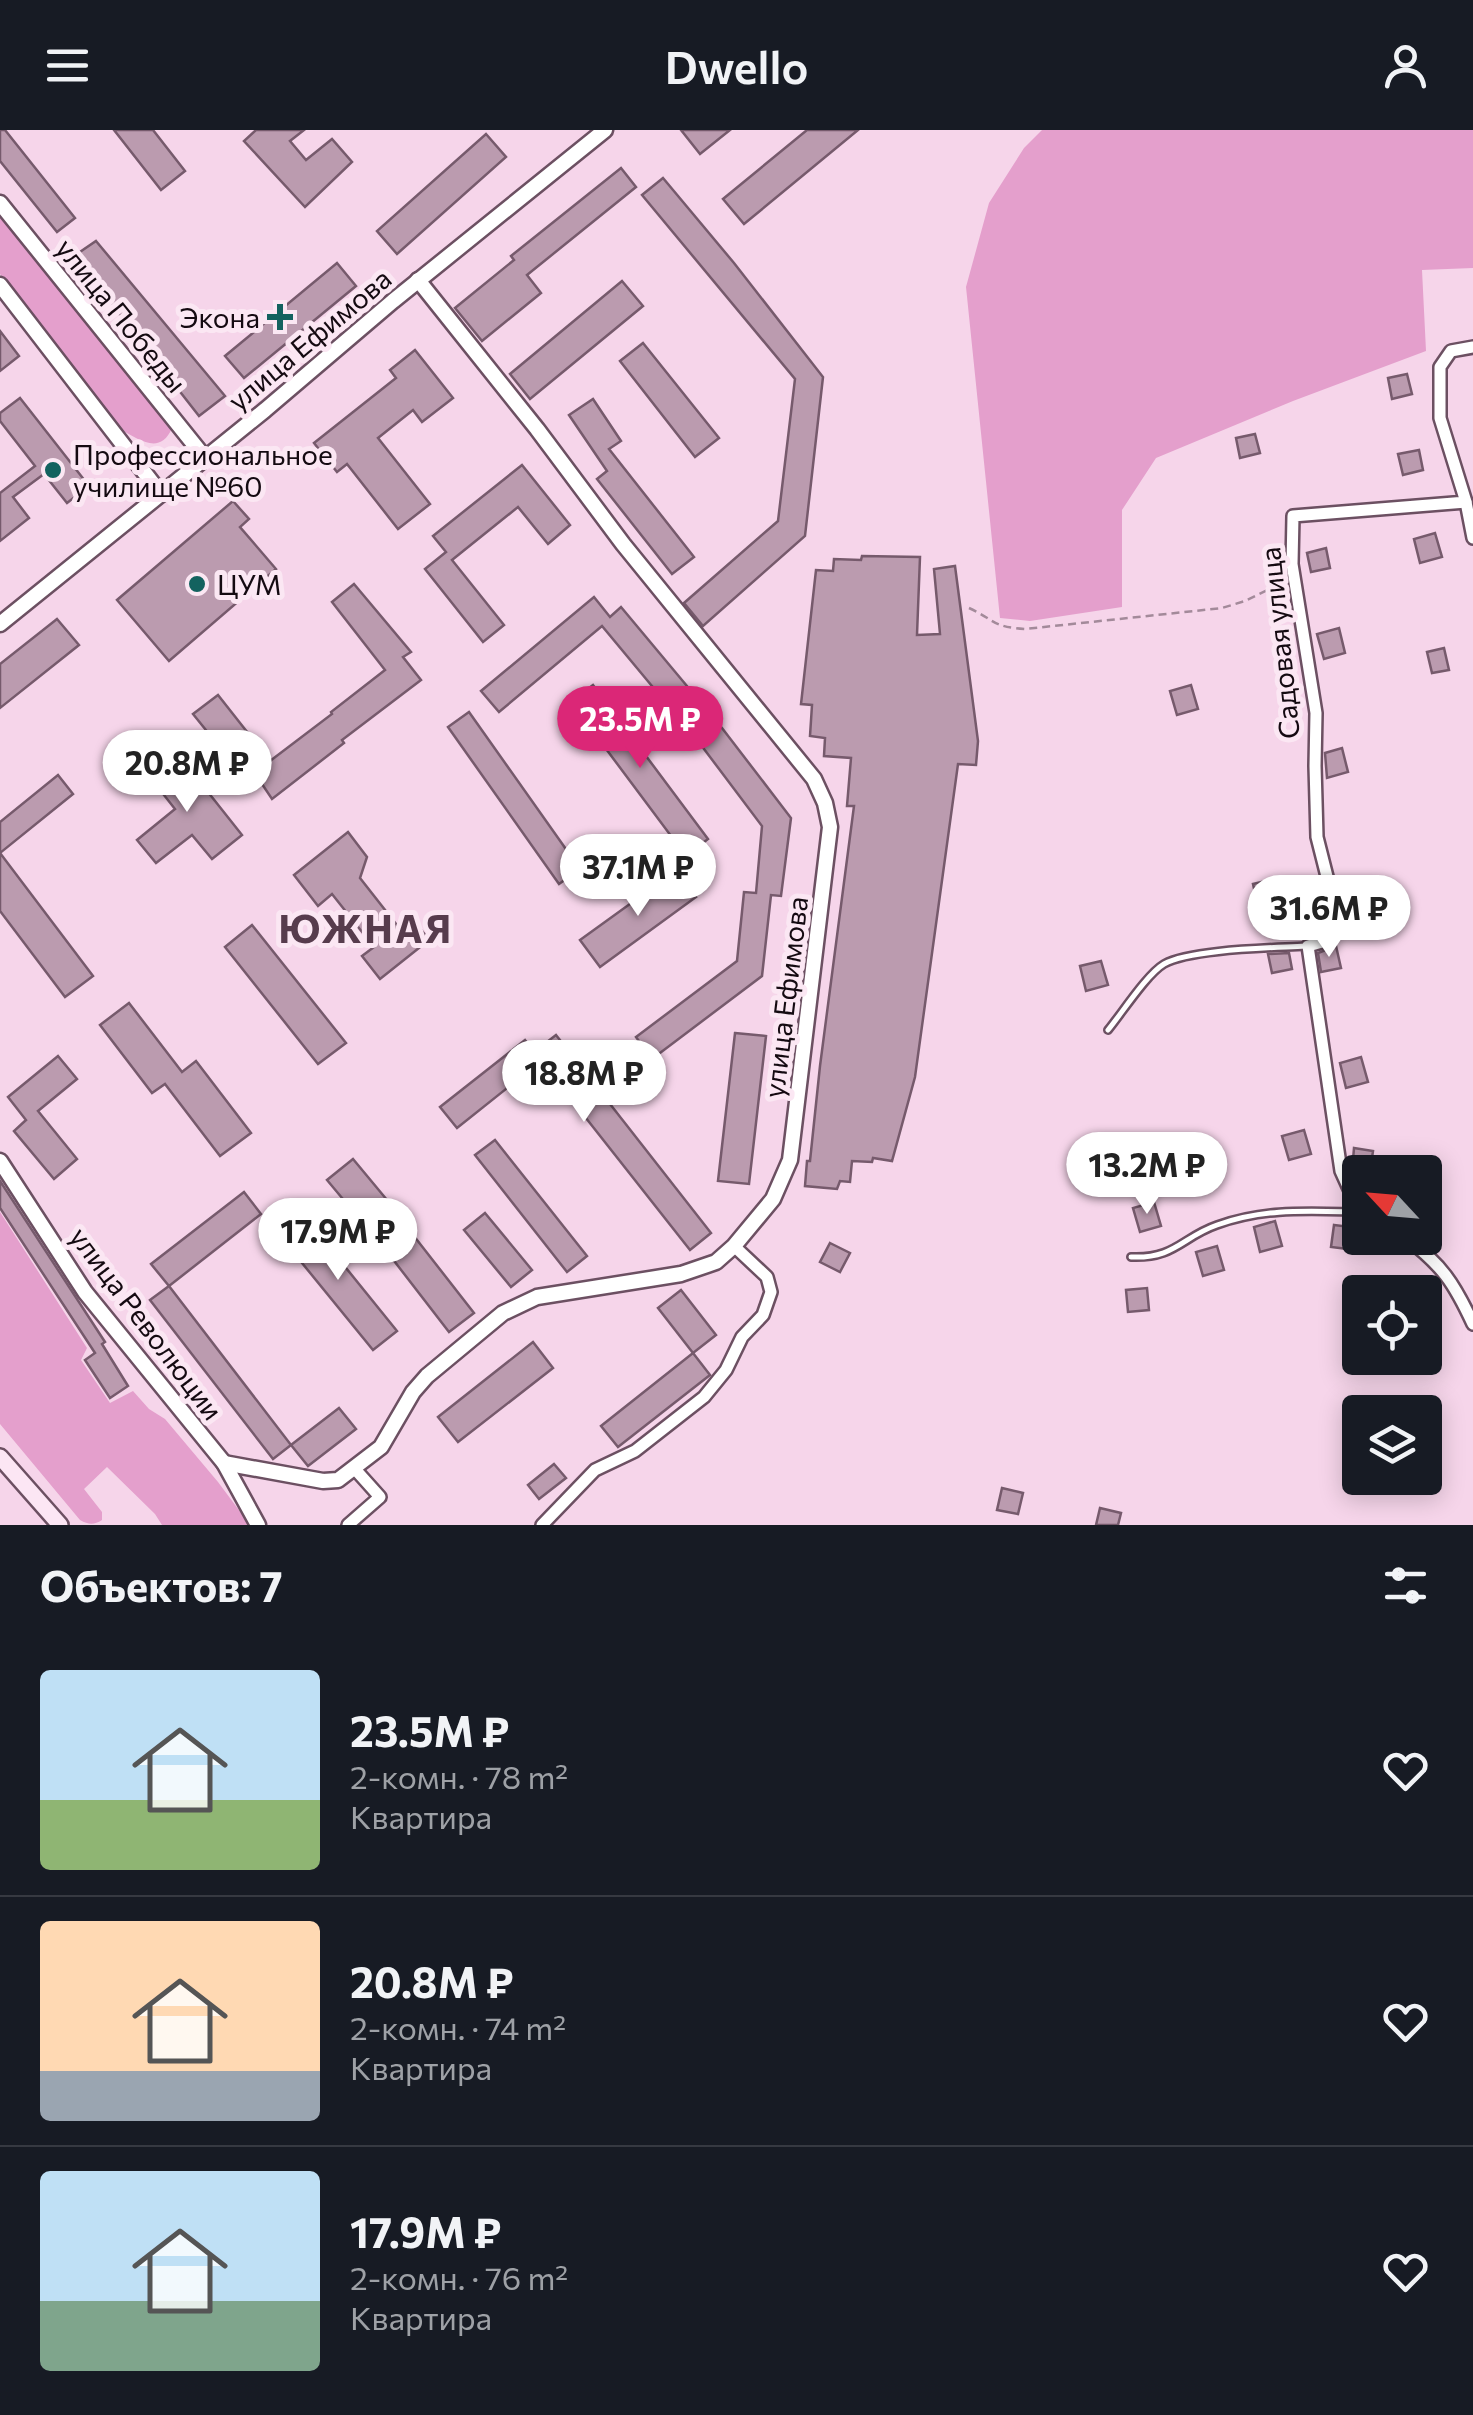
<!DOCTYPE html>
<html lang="ru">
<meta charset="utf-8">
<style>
:root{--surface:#171b24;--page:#20242c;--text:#f1f3f6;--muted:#9ea1a6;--line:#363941;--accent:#db2777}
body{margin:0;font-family:Commissioner,sans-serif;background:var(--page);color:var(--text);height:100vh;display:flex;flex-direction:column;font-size:38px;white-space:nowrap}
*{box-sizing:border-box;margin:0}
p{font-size:32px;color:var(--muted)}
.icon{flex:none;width:55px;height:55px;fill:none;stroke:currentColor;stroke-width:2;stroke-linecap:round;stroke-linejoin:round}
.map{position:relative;height:1395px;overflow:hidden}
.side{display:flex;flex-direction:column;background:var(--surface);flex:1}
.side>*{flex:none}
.needle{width:65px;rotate:296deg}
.buttons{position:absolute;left:1342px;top:1025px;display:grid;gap:20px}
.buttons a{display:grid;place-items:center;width:100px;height:100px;border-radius:10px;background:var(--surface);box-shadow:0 5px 25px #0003;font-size:50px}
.price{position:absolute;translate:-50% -85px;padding:0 22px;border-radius:35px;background:#fff;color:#222;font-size:32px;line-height:65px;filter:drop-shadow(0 2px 5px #0008)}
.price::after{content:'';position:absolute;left:50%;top:60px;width:30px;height:22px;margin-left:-15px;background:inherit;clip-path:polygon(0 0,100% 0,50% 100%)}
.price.selected{background:var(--accent);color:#fff}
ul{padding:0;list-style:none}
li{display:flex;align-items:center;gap:30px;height:250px;padding:0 40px}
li+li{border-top:2px solid var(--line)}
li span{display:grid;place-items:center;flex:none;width:280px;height:200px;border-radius:10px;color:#555}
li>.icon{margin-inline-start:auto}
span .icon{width:120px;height:120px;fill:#fffc;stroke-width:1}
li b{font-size:42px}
h2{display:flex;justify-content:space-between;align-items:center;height:120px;padding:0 40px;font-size:42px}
header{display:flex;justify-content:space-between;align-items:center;height:130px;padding:0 40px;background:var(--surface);font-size:45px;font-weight:600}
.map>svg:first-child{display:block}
.green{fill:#e49fcc}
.building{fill:#bb9baf;stroke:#765a6c;stroke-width:2.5}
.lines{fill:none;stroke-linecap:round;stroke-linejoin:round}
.service-casing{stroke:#6c5062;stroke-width:10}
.minor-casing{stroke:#6c5062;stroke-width:16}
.tertiary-casing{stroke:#6c5062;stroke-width:19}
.secondary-casing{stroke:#6c5062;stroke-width:20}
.path{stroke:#a38a9a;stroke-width:2.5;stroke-dasharray:8 5;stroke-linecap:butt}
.service{stroke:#fff;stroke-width:5}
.minor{stroke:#fff;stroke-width:11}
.tertiary{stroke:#fff;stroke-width:14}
.secondary{stroke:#fce6f4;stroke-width:15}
.poi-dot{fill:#13625f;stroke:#fbe7f3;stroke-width:4}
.labels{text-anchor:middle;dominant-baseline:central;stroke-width:10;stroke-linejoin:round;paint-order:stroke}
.street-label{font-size:28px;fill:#140a11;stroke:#fbe7f3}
.poi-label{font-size:28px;fill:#140a11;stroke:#fbe7f3;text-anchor:start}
.district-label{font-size:38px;font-weight:bold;letter-spacing:2.5px;fill:#573c4d;stroke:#fbe7f3}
</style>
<header><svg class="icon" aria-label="menu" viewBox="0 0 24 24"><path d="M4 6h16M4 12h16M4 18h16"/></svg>Dwello<svg class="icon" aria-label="person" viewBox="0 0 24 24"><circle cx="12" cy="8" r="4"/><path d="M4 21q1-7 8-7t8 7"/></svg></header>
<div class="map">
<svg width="1473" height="1395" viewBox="0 0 1473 1395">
<rect width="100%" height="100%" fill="#f6d5ea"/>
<g class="green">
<path d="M1042,0H1473V138L1422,140L1426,221L1293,271L1156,328L1122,380V477L1030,491L1000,488L966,157L989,73L1024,18Z"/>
<path d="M0,82L172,298C160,326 139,309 121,300L0,144Z"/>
<path d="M0,1082L87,1218L81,1230L110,1273L133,1261L149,1279L165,1289L218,1352L250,1395H162L155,1384L107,1337L84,1359L102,1382V1390C94,1395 89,1395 80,1390L0,1294Z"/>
</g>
<g class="building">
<path d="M0,0H5L75,88L57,102L0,31Z"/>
<path d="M114,0H153L185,41L161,60Z"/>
<path d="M256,0H304L290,11L306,30L332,9L352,32L305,77L244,11Z"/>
<path d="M681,0H730L700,24Z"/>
<path d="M807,0H858L744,94L723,69Z"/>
<path d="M486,4L506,27L397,124L377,101Z"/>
<path d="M621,38L636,57L527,145L541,163L482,211L455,178L514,130L511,126Z"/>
<path d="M663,48L734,133L823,247L805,406L703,496L684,473L778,391L795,249L642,65Z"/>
<path d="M96,111L225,266L199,286L74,126Z"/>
<path d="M337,133L356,156L244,248L225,226Z"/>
<path d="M622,151L643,176L530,269L510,244Z"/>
<path d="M0,201L19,226L0,241Z"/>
<path d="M643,213L719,308L695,327L620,231Z"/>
<path d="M415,220L453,268L422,292L413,280L378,308L430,374L398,399L347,334L337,342L314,313L396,248L390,240Z"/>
<path d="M1407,244L1412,264L1392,269L1388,248Z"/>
<path d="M20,268L89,356L67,373L44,344L13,367L29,388L0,411V363L35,336L0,291V283Z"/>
<path d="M593,269L621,311L609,319L694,427L672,444L597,349L607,341L569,285Z"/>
<path d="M1255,304L1260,323L1240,328L1236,308Z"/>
<path d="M1419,320L1423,340L1403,345L1398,324Z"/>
<path d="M522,335L570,395L548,414L518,377L452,430L504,495L483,512L425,439L446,422L433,406Z"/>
<path d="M233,371L249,389L240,397L276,439L169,531L117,470Z"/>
<path d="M1435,403L1442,427L1420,433L1414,409Z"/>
<path d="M1326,418L1330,438L1311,442L1307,423Z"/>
<path d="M862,426L920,427L917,505L940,504L934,439L955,436L978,611L976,635L958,634L915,947L892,1031L873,1028L872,1032L852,1031L850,1052L840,1051L837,1059L805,1056L807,1031H810L820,936L854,676H847L851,628L824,626L825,608L810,606L812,575L801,574L816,440L833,441L834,429L861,430Z"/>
<path d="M354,454L411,522L403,527L421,550L342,610L344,613L272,669L256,645L247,651L193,584L218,565L270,631L332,584L331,582L385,540L332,472Z"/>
<path d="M594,467L610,487L621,477L722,598L791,688L781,766L771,765L762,846L652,929L636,907L737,831L744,762L756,763L762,696L701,615L602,496L499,582L481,561Z"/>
<path d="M57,489L79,515L0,578V534Z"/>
<path d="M1339,498L1345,523L1324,529L1317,504Z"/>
<path d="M1444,518L1449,540L1432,543L1427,522Z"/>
<path d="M593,555L708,709L686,726L571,572Z"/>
<path d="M1191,555L1198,579L1177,585L1170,561Z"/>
<path d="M469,582L580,739L559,754L448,597Z"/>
<path d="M1342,618L1348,642L1327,648L1325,623Z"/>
<path d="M177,623L242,705L212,729L192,705L156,733L137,710L175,679L149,646Z"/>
<path d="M58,645L73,664L0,723V692Z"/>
<path d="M348,702L367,727L360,748L400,799L413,789L429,810L380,849L362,826L374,817L332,764L318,776L294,745Z"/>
<path d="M0,723L93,846L65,867L0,781Z"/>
<path d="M677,740L696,767L600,837L580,810Z"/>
<path d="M1363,749L1368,771L1359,773L1361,783L1345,787L1339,755Z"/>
<path d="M1270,750L1275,773L1258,777L1253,754Z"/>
<path d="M252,795L346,913L318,934L225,817Z"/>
<path d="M1336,816L1341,838L1321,842L1318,823Z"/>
<path d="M1289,823L1292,839L1272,843L1268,824Z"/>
<path d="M1101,831L1108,855L1086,861L1080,836Z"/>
<path d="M129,873L182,942L196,931L251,1003L220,1026L165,954L152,963L100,895Z"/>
<path d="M735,903L766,906L749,1054L718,1051Z"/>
<path d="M556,905L711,1103L690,1120L541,931L457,998L440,977L525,910L534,922Z"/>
<path d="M58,926L77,949L38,981L77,1029L54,1049L14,1001L26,990L8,967Z"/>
<path d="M1361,927L1368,952L1346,958L1340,933Z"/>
<path d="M1304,1000L1311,1024L1289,1030L1282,1006Z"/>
<path d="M495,1010L587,1126L567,1142L475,1025Z"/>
<path d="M1354,1018L1373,1021L1370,1042H1352Z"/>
<path d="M353,1029L412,1100L410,1101L474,1183L449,1202L388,1123L327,1050Z"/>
<path d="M0,1051L105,1212L102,1214L128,1256L110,1268L85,1230L95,1223L0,1078Z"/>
<path d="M244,1062L261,1084L169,1156L151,1134Z"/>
<path d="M1154,1072L1161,1096L1140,1102L1133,1078Z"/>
<path d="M485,1083L532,1140L511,1157L464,1100Z"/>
<path d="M304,1086L397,1201L373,1220L280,1106Z"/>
<path d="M1275,1091L1282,1116L1260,1122L1254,1097Z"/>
<path d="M1334,1095L1351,1097L1348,1119L1331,1117Z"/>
<path d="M830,1113L850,1123L840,1142L820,1132Z"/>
<path d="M1217,1116L1224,1140L1203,1146L1196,1122Z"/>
<path d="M169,1156L291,1315L273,1329L150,1170Z"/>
<path d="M1147,1158L1149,1180L1128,1182L1126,1160Z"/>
<path d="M681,1160L716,1205L693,1223L658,1178Z"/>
<path d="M533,1212L553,1238L458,1312L438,1287Z"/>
<path d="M693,1223L710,1245L618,1317L601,1296Z"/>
<path d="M339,1278L356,1299L308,1336L291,1315Z"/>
<path d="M554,1334L566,1348L539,1369L528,1355Z"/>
<path d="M1002,1358L1023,1363L1018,1384L997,1380Z"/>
<path d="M1100,1378L1121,1383L1118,1395H1096Z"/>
</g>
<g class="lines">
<defs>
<g id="service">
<path d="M1108,900C1122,883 1147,844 1164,834C1190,819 1272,818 1305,816"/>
<path d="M1131,1127C1175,1129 1182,1107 1217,1095C1265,1078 1306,1081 1357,1082"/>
</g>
<g id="minor">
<path d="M1466,372L1473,408"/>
<path d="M1360,1083L1341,1041L1308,816L1329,810L1335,803L1336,782L1317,707L1315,636L1316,583L1292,434L1293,386L1466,372L1440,288V237L1451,221L1473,217"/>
<path d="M1406,1108C1442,1135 1454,1153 1473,1194"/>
<path d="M348,1395L380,1367L354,1338"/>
<path d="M542,1395L595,1340L635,1321L704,1267L726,1240L742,1207L763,1185L771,1162L767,1147L734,1116"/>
</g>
<g id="tertiary">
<path d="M0,73L205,328"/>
<path d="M0,155L161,364"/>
<path d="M0,494L265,280L393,171L605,0"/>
<path d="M0,1031L85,1162L224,1333L258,1395"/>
<path d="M224,1333L323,1351L338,1350L381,1317L413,1262L427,1246L503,1183L537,1167L681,1144L716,1132L734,1116L773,1069L790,1030L830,697L825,673L814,649L623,414L537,299L418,150"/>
</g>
<path id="secondary" d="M0,1327L60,1395"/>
</defs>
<use href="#service" class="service-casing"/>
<use href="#minor" class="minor-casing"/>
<use href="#tertiary" class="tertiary-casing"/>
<use href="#secondary" class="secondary-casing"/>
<path class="path" d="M969,478C995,490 992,497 1025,499L1222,478L1245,471L1280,454"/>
<use href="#service" class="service"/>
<use href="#minor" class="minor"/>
<use href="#tertiary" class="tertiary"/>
<use href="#secondary" class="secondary"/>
</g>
<g class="poi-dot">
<path d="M275 172h10v10h10v10h-10v10h-10v-10h-10v-10h10z"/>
<circle cx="53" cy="340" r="10"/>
<circle cx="197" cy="454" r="10"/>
</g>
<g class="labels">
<g class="street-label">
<text transform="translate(122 185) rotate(51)">улица Победы</text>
<text transform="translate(309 209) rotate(-40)">улица Ефимова</text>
<text transform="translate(1279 513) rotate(-96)">Садовая улица</text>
<text transform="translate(785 867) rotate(-83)">улица Ефимова</text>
<text transform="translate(147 1193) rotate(53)">улица Революции</text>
</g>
<g class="poi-label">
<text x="260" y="187" text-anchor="end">Экона</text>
<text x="73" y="324">Профессиональное<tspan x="73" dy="32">училище №60</tspan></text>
<text x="217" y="454">ЦУМ</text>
</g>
<g class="district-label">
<text x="366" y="797">ЮЖНАЯ</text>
</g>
</g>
</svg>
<div class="buttons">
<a><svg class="needle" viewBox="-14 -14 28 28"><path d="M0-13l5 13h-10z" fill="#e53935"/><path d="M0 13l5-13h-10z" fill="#9ea1a6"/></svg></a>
<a><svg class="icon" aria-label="locate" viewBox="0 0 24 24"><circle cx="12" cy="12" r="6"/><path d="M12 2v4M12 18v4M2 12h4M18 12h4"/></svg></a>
<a><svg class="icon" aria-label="layers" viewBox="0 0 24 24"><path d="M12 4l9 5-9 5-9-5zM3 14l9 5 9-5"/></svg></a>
</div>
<b class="price selected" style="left:640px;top:641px">23.5M ₽</b>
<b class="price" style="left:187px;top:685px">20.8M ₽</b>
<b class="price" style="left:638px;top:789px">37.1M ₽</b>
<b class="price" style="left:1329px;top:830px">31.6M ₽</b>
<b class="price" style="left:584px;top:995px">18.8M ₽</b>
<b class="price" style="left:1147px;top:1087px">13.2M ₽</b>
<b class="price" style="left:338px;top:1153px">17.9M ₽</b>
</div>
<section class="side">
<h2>Объектов: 7<svg class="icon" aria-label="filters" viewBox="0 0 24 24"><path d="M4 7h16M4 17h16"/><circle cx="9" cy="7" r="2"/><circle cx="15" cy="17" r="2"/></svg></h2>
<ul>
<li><span style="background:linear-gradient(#bfe0f5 65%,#8fb573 0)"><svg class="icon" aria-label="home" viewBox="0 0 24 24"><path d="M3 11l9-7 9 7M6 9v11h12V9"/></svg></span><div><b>23.5M ₽</b><p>2-комн. · 78 m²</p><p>Квартира</p></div><svg class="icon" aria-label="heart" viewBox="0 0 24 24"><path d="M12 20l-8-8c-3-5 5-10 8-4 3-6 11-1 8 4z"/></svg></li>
<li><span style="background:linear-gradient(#ffd9b3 75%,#9aa5b1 0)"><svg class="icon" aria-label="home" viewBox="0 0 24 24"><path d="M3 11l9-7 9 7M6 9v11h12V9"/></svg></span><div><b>20.8M ₽</b><p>2-комн. · 74 m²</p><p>Квартира</p></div><svg class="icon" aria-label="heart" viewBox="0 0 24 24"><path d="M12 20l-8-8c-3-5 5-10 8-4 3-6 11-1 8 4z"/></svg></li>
<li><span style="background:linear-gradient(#bfe0f5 65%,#7fa58c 0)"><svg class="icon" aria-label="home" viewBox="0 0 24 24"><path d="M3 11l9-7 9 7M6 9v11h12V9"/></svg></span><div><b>17.9M ₽</b><p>2-комн. · 76 m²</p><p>Квартира</p></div><svg class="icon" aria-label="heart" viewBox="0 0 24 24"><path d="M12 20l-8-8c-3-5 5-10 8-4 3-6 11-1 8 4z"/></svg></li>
</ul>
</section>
